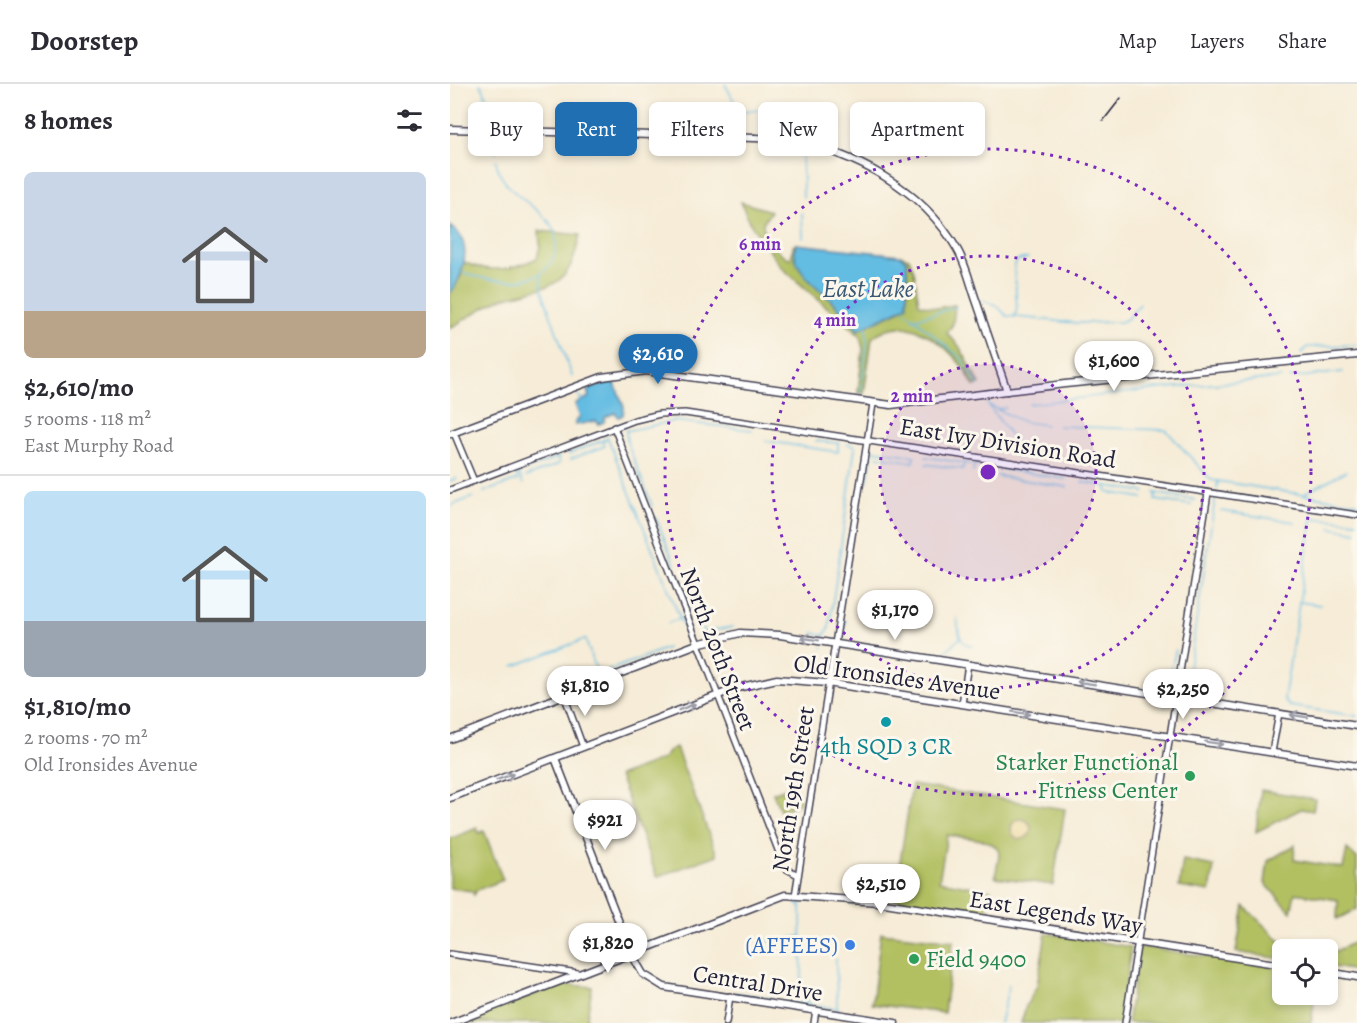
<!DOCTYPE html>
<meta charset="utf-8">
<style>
:root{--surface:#fff;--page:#f2f2f3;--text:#2b2b33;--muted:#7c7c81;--line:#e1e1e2;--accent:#1f6fb2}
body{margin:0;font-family:Alegreya,serif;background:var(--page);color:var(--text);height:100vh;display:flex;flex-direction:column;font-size:22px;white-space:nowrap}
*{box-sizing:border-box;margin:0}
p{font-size:20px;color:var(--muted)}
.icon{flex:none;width:33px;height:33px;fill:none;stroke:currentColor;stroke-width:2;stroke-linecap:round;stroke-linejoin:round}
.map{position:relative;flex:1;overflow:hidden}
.details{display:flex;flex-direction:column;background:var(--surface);width:450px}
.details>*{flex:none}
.top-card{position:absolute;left:18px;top:18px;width:570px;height:54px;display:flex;gap:12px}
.tools{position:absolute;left:822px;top:855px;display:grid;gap:12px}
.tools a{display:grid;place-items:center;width:66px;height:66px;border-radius:9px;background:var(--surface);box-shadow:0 3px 9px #0003;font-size:30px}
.price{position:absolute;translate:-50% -51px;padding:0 14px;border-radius:21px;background:#fff;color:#222;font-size:20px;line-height:39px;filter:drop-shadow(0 2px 3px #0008)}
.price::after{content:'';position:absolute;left:50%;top:36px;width:18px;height:14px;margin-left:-9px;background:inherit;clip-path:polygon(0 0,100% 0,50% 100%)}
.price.current{background:var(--accent);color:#fff}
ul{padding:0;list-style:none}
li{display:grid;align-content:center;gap:12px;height:318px;padding:0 24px}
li+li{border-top:2px solid var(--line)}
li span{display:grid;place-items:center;height:186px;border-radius:9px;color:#555}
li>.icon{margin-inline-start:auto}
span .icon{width:108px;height:108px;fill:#fffc;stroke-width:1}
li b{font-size:26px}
h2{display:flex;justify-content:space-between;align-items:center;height:72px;padding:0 24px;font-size:26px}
.pill{padding:0 21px;border-radius:9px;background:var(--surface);box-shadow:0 3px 9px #0003;font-size:21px;line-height:54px}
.pill.current{background:var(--accent);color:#fff}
header{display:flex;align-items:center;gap:36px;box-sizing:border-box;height:84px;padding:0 30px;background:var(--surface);border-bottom:2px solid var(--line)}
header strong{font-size:28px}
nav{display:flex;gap:33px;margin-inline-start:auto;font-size:21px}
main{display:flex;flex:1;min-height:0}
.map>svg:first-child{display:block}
.green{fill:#b2c062;stroke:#6a714e;stroke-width:1.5}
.sand{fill:#eeda9e;stroke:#887e6c;stroke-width:1.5}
.water{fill:#64bce2;stroke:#436f8e;stroke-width:1.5}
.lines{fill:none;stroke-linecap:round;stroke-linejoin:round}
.stream{stroke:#64bce2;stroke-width:1.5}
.minor-casing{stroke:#424052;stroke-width:8}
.tertiary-casing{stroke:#424052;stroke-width:9}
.minor{stroke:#fff;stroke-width:5}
.tertiary{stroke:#fff;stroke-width:6}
.rail{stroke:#22223b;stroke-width:1.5}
.oneway{stroke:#9c9ca7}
.ring{fill:none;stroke:#7b2cbf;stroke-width:3;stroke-dasharray:3 6}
.culture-dot{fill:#0f9aa8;stroke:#fbf7ec;stroke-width:2}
.leisure-dot{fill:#2e9e5b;stroke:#fbf7ec;stroke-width:2}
.shop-dot{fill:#3f7fe0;stroke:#fbf7ec;stroke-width:2}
.labels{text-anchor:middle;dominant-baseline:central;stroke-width:6;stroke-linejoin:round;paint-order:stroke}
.street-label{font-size:24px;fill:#22223b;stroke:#fbf7ec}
.culture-label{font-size:24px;fill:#0d838f;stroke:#fbf7ec}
.leisure-label{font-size:24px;fill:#27864d;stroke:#fbf7ec;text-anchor:end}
.shop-label{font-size:24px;fill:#366cbe;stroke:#fbf7ec;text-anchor:end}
.water-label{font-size:26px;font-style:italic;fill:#395875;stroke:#fbf7ec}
.centre{fill:#7b2cbf;stroke:#fbf7ec;stroke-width:3}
.ring-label{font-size:18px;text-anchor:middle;font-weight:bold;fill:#7b2cbf;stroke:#fbf7ec;stroke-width:6;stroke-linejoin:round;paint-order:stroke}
</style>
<header>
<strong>Doorstep</strong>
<nav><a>Map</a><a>Layers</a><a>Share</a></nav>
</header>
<main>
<section class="details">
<h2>8 homes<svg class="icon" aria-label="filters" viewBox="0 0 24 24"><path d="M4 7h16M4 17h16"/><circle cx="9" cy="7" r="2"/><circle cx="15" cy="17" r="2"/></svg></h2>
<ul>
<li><span style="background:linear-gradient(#c9d6e8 75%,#b9a48a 0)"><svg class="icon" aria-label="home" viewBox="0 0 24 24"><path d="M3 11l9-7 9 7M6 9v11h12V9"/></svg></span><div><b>$2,610/mo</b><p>5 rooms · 118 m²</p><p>East Murphy Road</p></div></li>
<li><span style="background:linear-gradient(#bfe0f5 70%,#9aa5b1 0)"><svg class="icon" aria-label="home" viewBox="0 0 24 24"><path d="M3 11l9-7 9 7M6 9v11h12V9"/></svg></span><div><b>$1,810/mo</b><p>2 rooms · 70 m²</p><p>Old Ironsides Avenue</p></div></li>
</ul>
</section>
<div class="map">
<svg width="907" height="939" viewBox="0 0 907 939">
<rect width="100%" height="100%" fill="#fbf7ec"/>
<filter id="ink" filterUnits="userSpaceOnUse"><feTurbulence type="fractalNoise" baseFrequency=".0167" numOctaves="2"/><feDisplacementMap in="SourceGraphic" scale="12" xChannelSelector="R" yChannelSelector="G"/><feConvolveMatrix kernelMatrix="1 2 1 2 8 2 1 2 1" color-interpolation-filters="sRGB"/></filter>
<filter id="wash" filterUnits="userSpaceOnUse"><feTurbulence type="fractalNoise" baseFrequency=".008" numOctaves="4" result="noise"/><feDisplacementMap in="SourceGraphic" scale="24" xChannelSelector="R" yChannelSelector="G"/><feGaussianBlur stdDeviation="1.35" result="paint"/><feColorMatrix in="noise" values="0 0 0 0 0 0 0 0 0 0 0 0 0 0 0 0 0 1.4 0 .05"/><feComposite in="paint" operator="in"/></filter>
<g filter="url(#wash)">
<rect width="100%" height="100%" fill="#f6ecd7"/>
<g class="green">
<path d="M291,118L321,127L313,139C313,154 328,170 341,175L343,162L346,160L344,167L357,194L367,201L397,234L416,242L453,225L458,206L457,178L450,171L459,174L464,187L469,220L487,224L505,221L503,240L497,249L509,262L530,300L524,302C519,295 517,288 512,282C491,255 453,227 422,254L414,309H408L413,265L410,252L332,184L299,138Z"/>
<path d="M89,147L130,151C119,207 102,200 57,213C39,218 17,235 0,244V210L11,192L14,178C39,190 63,186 87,174L90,162Z"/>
<path d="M226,664L267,771L207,793L169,692L213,675L219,667Z"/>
<path d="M344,701L351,719L342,723L335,704Z"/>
<path d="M462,701L615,725L603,801L545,793C546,786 549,776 549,769C547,753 509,754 497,751L489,797L541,806L536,831L444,816Z"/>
<path d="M333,705L340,724L330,727L323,709Z"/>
<path d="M811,706L865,715L863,727L851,725L806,748Z"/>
<path d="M27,744L29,749L34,747L53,796L27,806L24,811L22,807L0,804V755Z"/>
<path d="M845,761L844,776L893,784L897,765L907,774V825L887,835L888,816L845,809L841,828L815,799L818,777Z"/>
<path d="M733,776L764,782L760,808L729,803Z"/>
<path d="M794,822L831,858L875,865L832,866V875L786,868Z"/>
<path d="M431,849L503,857L494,929L422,920Z"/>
<path d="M596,849L681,863L671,939H571L576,922L587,902Z"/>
<path d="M907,857V887L878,882V866L886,867Z"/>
<path d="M693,863L832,884V910L865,911L861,939H677L689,865Z"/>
<path d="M111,900L142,903L136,939H12Z"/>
</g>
<circle class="sand" cx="571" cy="745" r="10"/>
<g class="water">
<path d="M0,142C3,145 9,149 11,153C20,170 11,196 0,210Z"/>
<path d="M346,160L450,171L457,177V222L408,246C401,239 396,231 389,224C375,208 337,186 346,160Z"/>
<path d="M164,297L174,323L173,331L169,333L165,329L155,333L154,338L149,340L146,337L126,341L125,338L130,333L125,320L139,313L137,306Z"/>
</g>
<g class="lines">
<g class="stream">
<path d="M30,0L34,6L43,42"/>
<path d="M275,0L286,21L296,27L308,25L328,26L337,39L350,48L352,54"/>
<path d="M44,50L46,69"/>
<path d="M352,62L353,113"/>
<path d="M352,129L353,154"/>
<path d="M13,189C36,196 66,202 90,190C96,186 102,178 104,172C119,123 51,121 46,76"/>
<path d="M91,190L92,206L122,292"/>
<path d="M531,216L546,221L557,232L626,239L671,238L677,235L690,220"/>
<path d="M454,226L511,274L528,301"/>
<path d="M565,232L567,224L564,181L568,176L578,174"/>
<path d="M464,235L506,223"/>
<path d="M851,270L857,263L907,261"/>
<path d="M840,294L893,288"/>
<path d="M127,307L133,320"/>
<path d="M411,310L417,259L416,242"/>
<path d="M537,319L568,362L567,373"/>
<path d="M579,320L716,304L831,294"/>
<path d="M540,322L574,338L596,341"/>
<path d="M548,325L556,324"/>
<path d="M608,342L716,346L761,396L907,419"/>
<path d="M176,345L177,358L202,422"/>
<path d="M176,347L224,337L302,346"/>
<path d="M157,352L234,544"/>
<path d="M316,357L388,368V359"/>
<path d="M366,357L389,359"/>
<path d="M397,360L405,362"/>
<path d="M118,370L156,355"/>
<path d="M428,372L463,378L464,373"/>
<path d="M476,373L565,387V385"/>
<path d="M121,375L155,362L153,358"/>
<path d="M476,380L513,385L514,379"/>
<path d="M566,387L616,395"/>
<path d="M523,388L524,381"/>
<path d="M64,390L109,373"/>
<path d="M69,390L73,400"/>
<path d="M547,392L617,403"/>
<path d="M76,393L109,380L108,375"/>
<path d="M0,397L7,394"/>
<path d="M632,398L695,408"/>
<path d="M417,399L423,366L465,372"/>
<path d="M657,403V408L693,414"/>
<path d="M767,405L768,397"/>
<path d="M34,408L68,396L66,391"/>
<path d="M704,409L745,416"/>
<path d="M706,409L705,416L741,421"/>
<path d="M855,409L896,387"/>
<path d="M0,422L23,413"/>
<path d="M771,427L845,438"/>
<path d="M863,430L834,615L839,622L907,632"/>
<path d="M206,434L225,481"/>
<path d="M863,434L907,438"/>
<path d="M881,444L907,448"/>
<path d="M230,493L242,525"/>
<path d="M850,518L870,521"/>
<path d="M245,532L254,548L283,543"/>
<path d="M218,539L229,535"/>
<path d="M394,548L396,536"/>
<path d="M363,549L374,551"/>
<path d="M374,552L379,544L405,364"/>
<path d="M510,552L514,559L522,562"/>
<path d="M372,564L373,563"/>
<path d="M496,567L510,554L507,534"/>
<path d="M64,582L135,555L148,590"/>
<path d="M144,592L217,564"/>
<path d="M737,597L765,416"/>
<path d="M716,606L726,566"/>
<path d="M714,616L715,622"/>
<path d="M343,816L351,824"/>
<path d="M351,817L352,921"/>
<path d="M309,855L326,858"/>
<path d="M321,864L328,857L351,852"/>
<path d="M386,875L387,924"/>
<path d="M286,909L323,915"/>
<path d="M337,917L390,925"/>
<path d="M355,919L361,914"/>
<path d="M550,939L559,901"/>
</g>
</g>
</g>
<g filter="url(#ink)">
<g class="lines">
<defs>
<g id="minor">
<path d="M164,343L335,784L348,791"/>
<path d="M4,349L24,397"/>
<path d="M0,406L185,336L210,330L235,329L907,431"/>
<path d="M114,611L133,663"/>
<path d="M512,620L518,580"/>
<path d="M822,668L829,629"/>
<path d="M345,812L423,320"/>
<path d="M0,870L128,889"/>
<path d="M276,939L280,912"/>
<path d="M364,939L366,926"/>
<path d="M675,939L758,409"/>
</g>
<g id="tertiary">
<path d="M0,45L336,55C404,69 471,103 507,165C516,180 520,199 526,216C536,246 547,277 557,307"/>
<path d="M0,350L152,293L196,287L441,321L615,300L907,271"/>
<path d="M0,655L247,560L290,549L330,551L907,642"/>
<path d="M105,674L181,869L193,890L214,903L445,939"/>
<path d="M0,714L287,604L327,595L377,599L907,682"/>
<path d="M878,888L907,893"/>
<path d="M1,939L335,811L428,818L832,881"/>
</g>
</defs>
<use href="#minor" class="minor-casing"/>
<use href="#tertiary" class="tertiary-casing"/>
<use href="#minor" class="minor"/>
<use href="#tertiary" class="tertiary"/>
<path class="rail" d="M653,37L671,14"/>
</g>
<defs><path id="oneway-shaft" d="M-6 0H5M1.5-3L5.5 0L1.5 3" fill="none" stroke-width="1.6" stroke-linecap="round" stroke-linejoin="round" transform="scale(1.5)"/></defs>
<g class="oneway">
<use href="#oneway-shaft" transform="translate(360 555) rotate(-171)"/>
<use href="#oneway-shaft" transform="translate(636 599) rotate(-171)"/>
<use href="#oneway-shaft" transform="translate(237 623) rotate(-21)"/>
<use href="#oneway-shaft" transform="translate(571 629) rotate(9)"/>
<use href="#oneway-shaft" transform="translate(849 632) rotate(-171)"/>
<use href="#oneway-shaft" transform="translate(764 659) rotate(9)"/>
<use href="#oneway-shaft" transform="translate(55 693) rotate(-21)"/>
</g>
</g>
<circle cx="538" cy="388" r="108" fill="#7b2cbf" fill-opacity=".12"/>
<g class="ring">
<circle cx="538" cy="388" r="108"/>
<circle cx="538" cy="388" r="216"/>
<circle cx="538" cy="388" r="323"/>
</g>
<circle class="culture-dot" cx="436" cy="638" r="6"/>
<g class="leisure-dot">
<circle cx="740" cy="692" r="6"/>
<circle cx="464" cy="875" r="6"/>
</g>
<circle class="shop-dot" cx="400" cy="861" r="6"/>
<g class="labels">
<g class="street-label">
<text transform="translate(558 359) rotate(9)">East Ivy Division Road</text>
<text transform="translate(268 565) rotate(69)">North 20th Street</text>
<text transform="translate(447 593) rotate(8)">Old Ironsides Avenue</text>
<text transform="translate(343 705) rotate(-81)">North 19th Street</text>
<text transform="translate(606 828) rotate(9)">East Legends Way</text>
<text transform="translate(308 899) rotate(9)">Central Drive</text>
</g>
<g class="culture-label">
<text x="436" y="662">4th SQD 3 CR</text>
</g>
<g class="leisure-label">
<text x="728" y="678">Starker Functional<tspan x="728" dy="28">Fitness Center</tspan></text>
<text x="476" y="875" text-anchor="start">Field 9400</text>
</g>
<g class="shop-label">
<text x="388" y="861">(AFFEES)</text>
</g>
<g class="water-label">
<text x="418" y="204">East Lake</text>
</g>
</g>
<circle cx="538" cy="388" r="9" class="centre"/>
<g class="ring-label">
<text x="310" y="166">6 min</text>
<text x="385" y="242">4 min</text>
<text x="462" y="318">2 min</text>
</g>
</svg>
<div class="tools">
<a><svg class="icon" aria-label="locate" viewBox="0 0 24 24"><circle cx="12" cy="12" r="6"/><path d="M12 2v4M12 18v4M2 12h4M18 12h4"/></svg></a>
</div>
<b class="price current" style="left:208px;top:301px">$2,610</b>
<b class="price" style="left:664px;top:308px">$1,600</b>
<b class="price" style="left:445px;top:557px">$1,170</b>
<b class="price" style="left:135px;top:633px">$1,810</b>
<b class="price" style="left:733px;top:636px">$2,250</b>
<b class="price" style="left:155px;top:767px">$921</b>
<b class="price" style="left:431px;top:831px">$2,510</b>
<b class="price" style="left:158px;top:890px">$1,820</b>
<div class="top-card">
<a class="pill">Buy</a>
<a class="pill current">Rent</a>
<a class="pill">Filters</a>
<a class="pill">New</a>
<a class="pill">Apartment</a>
</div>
</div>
</main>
